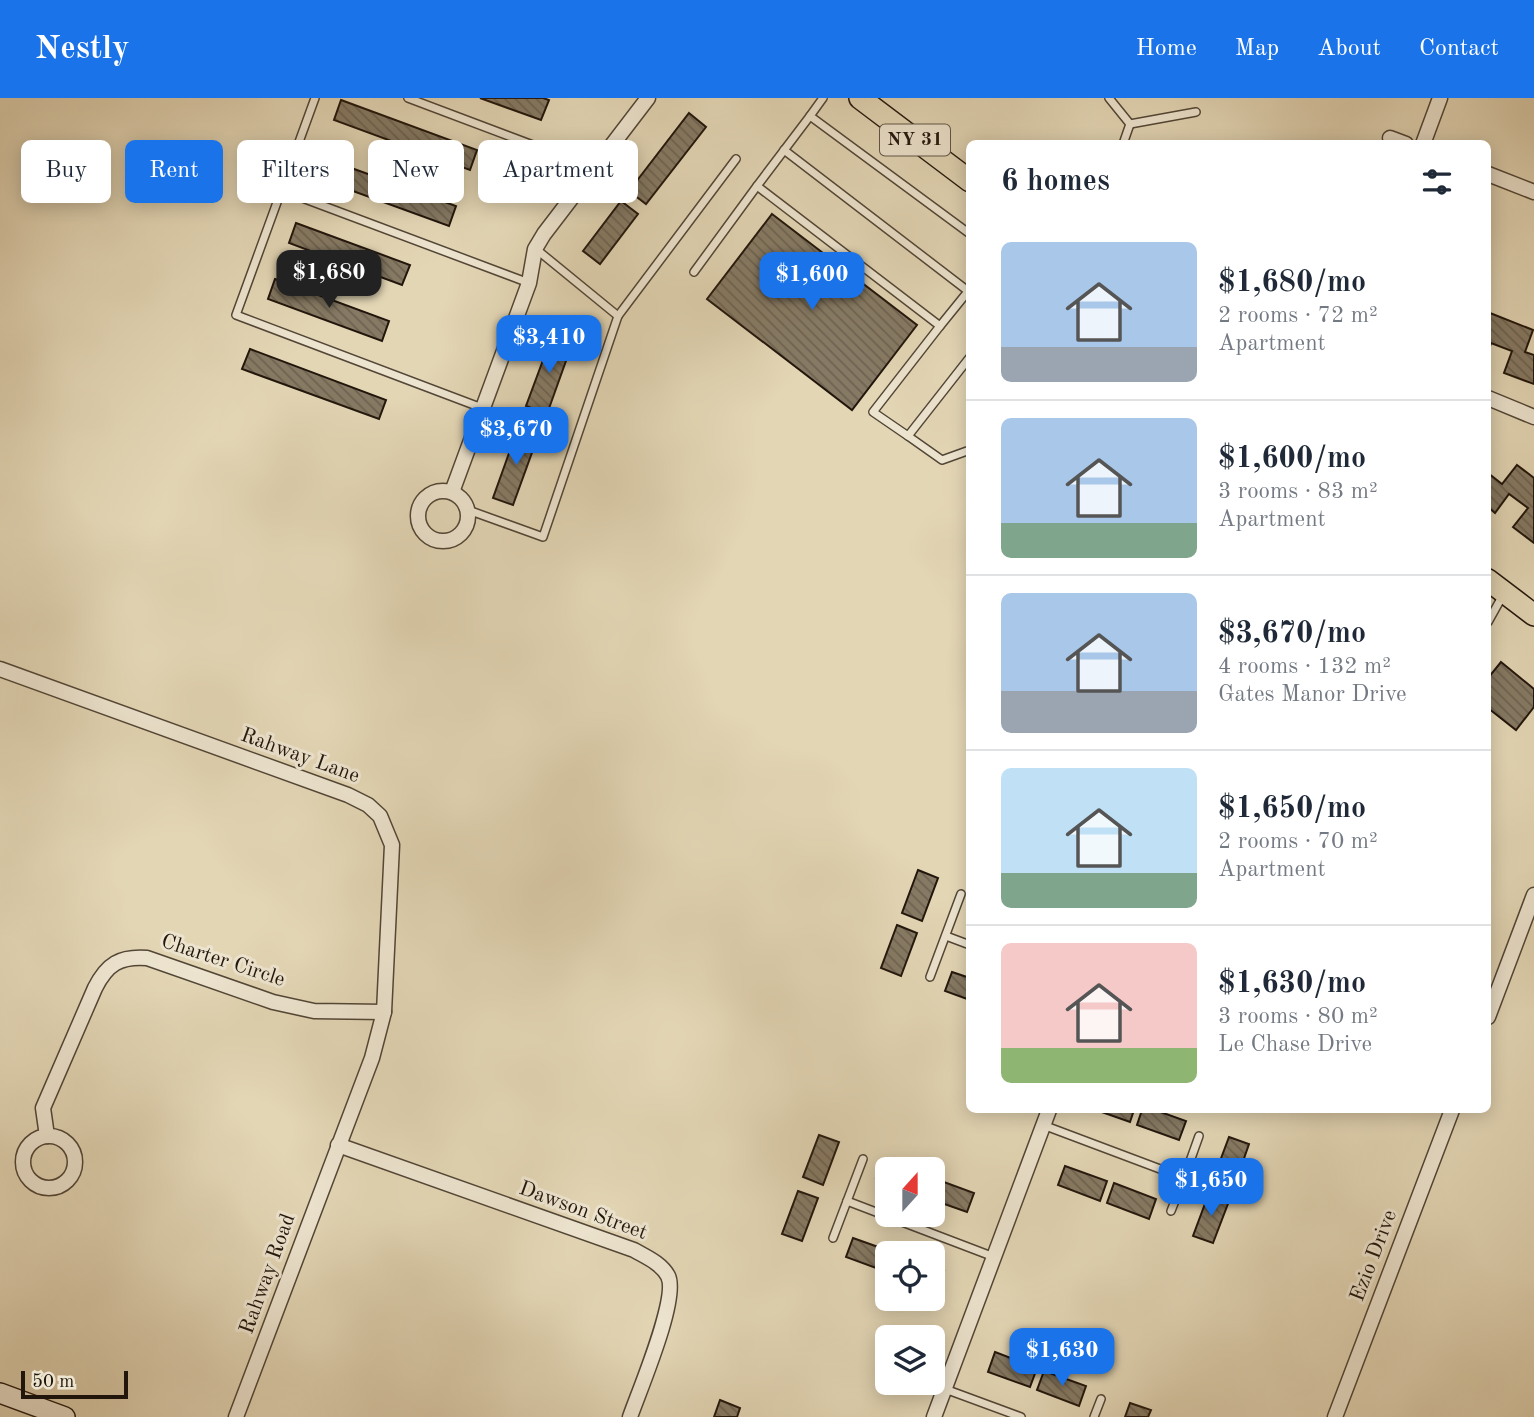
<!DOCTYPE html>
<meta charset="utf-8">
<style>
:root{--surface:#fff;--page:#f6f6f7;--text:#1f2937;--muted:#747a83;--line:#e0e1e3;--accent:#1a73e8}
body{margin:0;font-family:"Old Standard TT",serif;background:var(--page);color:var(--text);height:100vh;display:flex;flex-direction:column;font-size:26px;white-space:nowrap}
*{box-sizing:border-box;margin:0}
p{font-size:23px;color:var(--muted)}
.icon{flex:none;width:38px;height:38px;fill:none;stroke:currentColor;stroke-width:2;stroke-linecap:round;stroke-linejoin:round}
.map{position:relative;flex:1;overflow:hidden}
.side{position:absolute;left:966px;top:42px;width:525px;height:973px;display:flex;flex-direction:column;background:var(--surface);border-radius:10px;box-shadow:0 4px 18px #0003}
.side>*{flex:none}
.hud{position:absolute;left:21px;top:42px;width:665px;height:63px;display:flex;gap:14px}
.needle{width:46px;rotate:21deg}
.fabs{position:absolute;left:875px;top:1059px;display:grid;gap:14px}
.fabs a{display:grid;place-items:center;width:70px;height:70px;border-radius:10px;background:var(--surface);box-shadow:0 4px 18px #0003;font-size:35px}
.scale{position:absolute;left:21px;bottom:18px;width:107px;box-sizing:border-box;padding-left:7px;border:4px solid #22160c;border-top:0;font-size:19px;line-height:24px;white-space:nowrap;color:#22160c;-webkit-text-stroke:5px #ede4cf;paint-order:stroke}
.price{position:absolute;translate:-50% -60px;padding:0 16px;border-radius:14px;background:var(--accent);color:#fff;font-size:23px;line-height:46px;filter:drop-shadow(0 2px 4px #0008)}
.price::after{content:'';position:absolute;left:50%;top:42px;width:21px;height:16px;margin-left:-10px;background:inherit;clip-path:polygon(0 0,100% 0,50% 100%)}
.price.current{background:#222;color:#fff}
ul{padding:0;list-style:none}
li{display:flex;align-items:center;gap:21px;height:175px;padding:0 35px}
li+li{border-top:2px solid var(--line)}
li span{display:grid;place-items:center;flex:none;width:196px;height:140px;border-radius:10px;color:#555}
li>.icon{margin-inline-start:auto}
span .icon{width:84px;height:84px;fill:#fffc;stroke-width:1}
li b{font-size:30px}
h2{display:flex;justify-content:space-between;align-items:center;height:84px;padding:0 35px;font-size:30px}
.chip{padding:0 24px;border-radius:10px;background:var(--surface);box-shadow:0 4px 18px #0003;font-size:24px;line-height:63px}
.chip.current{background:var(--accent);color:#fff}
header{display:flex;align-items:center;gap:42px;box-sizing:border-box;height:98px;padding:0 35px;background:var(--accent);color:#fff}
header strong{font-size:33px}
nav{display:flex;gap:38px;margin-inline-start:auto;font-size:24px}
.map>svg:first-child{display:block}
.building{fill:url(#building-back-hatch);stroke:#22160c;stroke-width:2}
.lines{fill:none;stroke-linecap:round;stroke-linejoin:round}
.lane-casing{stroke:#524636;stroke-width:10}
.street-casing{stroke:#524636;stroke-width:17}
.secondary-casing{stroke:#22160c;stroke-width:22}
.primary-casing{stroke:#22160c;stroke-width:24}
.lane{stroke:#ede4cf;stroke-width:7}
.street{stroke:#ede4cf;stroke-width:14}
.secondary{stroke:#ede4cf;stroke-width:19}
.primary{stroke:#e3d6b5;stroke-width:21}
.labels{text-anchor:middle;dominant-baseline:central;stroke-width:6;stroke-linejoin:round;paint-order:stroke}
.shield{fill:#ede4cf;stroke:#5f5446;stroke-width:2}
.shield-label{font-size:19px;font-weight:bold;fill:#22160c}
.street-label{font-size:21px;fill:#22160c;stroke:#ede4cf}
</style>
<header>
<strong>Nestly</strong>
<nav><a>Home</a><a>Map</a><a>About</a><a>Contact</a></nav>
</header>
<div class="map">
<svg width="1534" height="1319" viewBox="0 0 1534 1319">
<defs>
<pattern id="building-back-hatch" width="6" height="6" patternUnits="userSpaceOnUse" patternTransform="scale(1.75)"><rect width="6" height="6" fill="#867a64"/><path d="M-1 5l2 2M0 0l6 6M5-1l2 2" fill="none" stroke="#6d6351"/></pattern>
</defs>
<rect width="100%" height="100%" fill="#e3d6b5"/>
<filter id="stains"><feTurbulence type="fractalNoise" baseFrequency=".00286" numOctaves="4"/><feColorMatrix values="0 0 0 0 .2 0 0 0 0 .09 0 0 0 0 .02 0 0 0 .5 -.17"/></filter>
<radialGradient id="worn" r=".72"><stop offset=".6" stop-color="#630" stop-opacity="0"/><stop offset="1" stop-color="#630" stop-opacity=".3"/></radialGradient>
<g class="building">
<path d="M480,0H543L549,2L541,22Z"/>
<path d="M341,2L477,52L470,72L334,22Z"/>
<path d="M689,15L706,29L646,106L629,93Z"/>
<path d="M324,60L456,108L449,128L317,80Z"/>
<path d="M621,103L638,116L600,166L583,153Z"/>
<path d="M772,116L917,227L852,312L707,201Z"/>
<path d="M296,125L410,167L402,187L289,145Z"/>
<path d="M275,181L389,223L382,243L268,201Z"/>
<path d="M1490,215L1533,232L1525,254L1534,257V286L1504,275L1512,253L1491,245L1488,255Z"/>
<path d="M552,238L572,246L547,316L526,308Z"/>
<path d="M250,251L386,302L379,321L242,271Z"/>
<path d="M518,330L538,338L513,407L493,400Z"/>
<path d="M1517,367L1534,380V445L1513,429L1528,410L1509,396L1495,415L1488,409V375L1502,386Z"/>
<path d="M1501,564L1534,591V609L1516,632L1488,610V580Z"/>
<path d="M918,772L938,780L922,823L902,815Z"/>
<path d="M897,827L917,835L901,878L881,870Z"/>
<path d="M952,874L970,880V902L945,893Z"/>
<path d="M1096,1012H1134L1130,1024Z"/>
<path d="M1142,1012H1155L1186,1023L1179,1042L1137,1027Z"/>
<path d="M819,1037L839,1044L823,1087L803,1079Z"/>
<path d="M1229,1039L1249,1046L1234,1089L1213,1082Z"/>
<path d="M883,1061L911,1071H887V1084L876,1080Z"/>
<path d="M1065,1068L1107,1083L1100,1103L1058,1087Z"/>
<path d="M933,1080L974,1095L967,1114L933,1102Z"/>
<path d="M1114,1085L1156,1101L1149,1121L1107,1105Z"/>
<path d="M798,1093L818,1100L802,1143L782,1136Z"/>
<path d="M1209,1095L1229,1103L1213,1145L1193,1138Z"/>
<path d="M853,1140L895,1155H887V1174L846,1159Z"/>
<path d="M933,1169L944,1173L937,1193L933,1191Z"/>
<path d="M995,1254L1037,1270L1030,1289L988,1274Z"/>
<path d="M1044,1273L1086,1288L1079,1308L1037,1292Z"/>
<path d="M720,1302L740,1310L737,1319H714Z"/>
<path d="M1130,1305L1151,1312L1148,1319H1125Z"/>
</g>
<g class="lines">
<defs>
<g id="lane">
<path d="M315,0L236,217L482,310"/>
<path d="M408,0L594,70"/>
<path d="M823,0L810,18L970,136"/>
<path d="M1109,0L1130,26L1123,46"/>
<path d="M810,18L757,88L940,228L970,191"/>
<path d="M1130,26L1196,14"/>
<path d="M784,52L968,193"/>
<path d="M281,92L529,185"/>
<path d="M536,151L618,218L736,61"/>
<path d="M694,174L757,88"/>
<path d="M940,228L873,314L908,338L970,259"/>
<path d="M908,338L942,362L967,353"/>
<path d="M468,412L543,439L618,218"/>
<path d="M1488,524L1503,497"/>
<path d="M946,838L970,847"/>
<path d="M930,879L961,796"/>
<path d="M1043,1027L1184,1080L1171,1113"/>
<path d="M1184,1080L1199,1038"/>
<path d="M847,1103L994,1159"/>
<path d="M833,1140L863,1061"/>
<path d="M945,1291L1021,1319"/>
<path d="M1094,1319L1101,1301"/>
</g>
<g id="street">
<path d="M1390,40L1406,46"/>
<path d="M1423,46L1440,0"/>
<path d="M1488,76L1534,94"/>
<path d="M1488,300L1534,319"/>
<circle cx="443" cy="418" r="25"/>
<path d="M452,394L529,185L535,151L544,136L648,0"/>
<path d="M0,571L348,697L368,707L380,718L392,747L384,914L372,960L236,1319"/>
<path d="M1488,919L1534,797"/>
<circle cx="49" cy="1064" r="26"/>
<path d="M47,1038L43,1010L95,890C107,866 120,858 147,860L273,904L314,913L384,914"/>
<path d="M338,1047L634,1152C646,1159 661,1165 668,1178C679,1200 639,1293 630,1319"/>
<path d="M934,1319L1049,1012"/>
<path d="M1335,1319L1452,1012"/>
</g>
<path id="secondary" d="M0,1295L65,1319"/>
<g id="primary">
<path d="M860,0L970,83"/>
<path d="M1488,482L1534,517"/>
</g>
</defs>
<use href="#lane" class="lane-casing"/>
<use href="#street" class="street-casing"/>
<use href="#secondary" class="secondary-casing"/>
<use href="#primary" class="primary-casing"/>
<use href="#lane" class="lane"/>
<use href="#street" class="street"/>
<use href="#secondary" class="secondary"/>
<use href="#primary" class="primary"/>
</g>
<g class="labels">
<rect class="shield" x="880" y="26.5" width="70" height="31" rx="5"/>
<g class="shield-label">
<text x="915" y="42">NY 31</text>
</g>
<g class="street-label">
<text transform="translate(300 658) rotate(20)">Rahway Lane</text>
<text transform="translate(223 863) rotate(18)">Charter Circle</text>
<text transform="translate(583 1113) rotate(20)">Dawson Street</text>
<text transform="translate(1374 1158) rotate(-69)">Ezio Drive</text>
<text transform="translate(268 1176) rotate(-70)">Rahway Road</text>
</g>
</g>
<rect width="100%" height="100%" filter="url(#stains)"/>
<rect width="100%" height="100%" fill="url(#worn)"/>
</svg>
<div class="fabs">
<a><svg class="needle" viewBox="-14 -14 28 28"><path d="M0-13l5 13h-10z" fill="#e53935"/><path d="M0 13l5-13h-10z" fill="#747a83"/></svg></a>
<a><svg class="icon" aria-label="locate" viewBox="0 0 24 24"><circle cx="12" cy="12" r="6"/><path d="M12 2v4M12 18v4M2 12h4M18 12h4"/></svg></a>
<a><svg class="icon" aria-label="layers" viewBox="0 0 24 24"><path d="M12 4l9 5-9 5-9-5zM3 14l9 5 9-5"/></svg></a>
</div>
<div class="scale">50 m</div>
<b class="price current" style="left:329px;top:212px">$1,680</b>
<b class="price" style="left:812px;top:214px">$1,600</b>
<b class="price" style="left:549px;top:277px">$3,410</b>
<b class="price" style="left:516px;top:369px">$3,670</b>
<b class="price" style="left:1211px;top:1120px">$1,650</b>
<b class="price" style="left:1062px;top:1290px">$1,630</b>
<div class="hud">
<a class="chip">Buy</a>
<a class="chip current">Rent</a>
<a class="chip">Filters</a>
<a class="chip">New</a>
<a class="chip">Apartment</a>
</div>
<section class="side">
<h2>6 homes<svg class="icon" aria-label="filters" viewBox="0 0 24 24"><path d="M4 7h16M4 17h16"/><circle cx="9" cy="7" r="2"/><circle cx="15" cy="17" r="2"/></svg></h2>
<ul>
<li><span style="background:linear-gradient(#a9c7e8 75%,#9aa5b1 0)"><svg class="icon" aria-label="home" viewBox="0 0 24 24"><path d="M3 11l9-7 9 7M6 9v11h12V9"/></svg></span><div><b>$1,680/mo</b><p>2 rooms · 72 m²</p><p>Apartment</p></div></li>
<li><span style="background:linear-gradient(#a9c7e8 75%,#7fa58c 0)"><svg class="icon" aria-label="home" viewBox="0 0 24 24"><path d="M3 11l9-7 9 7M6 9v11h12V9"/></svg></span><div><b>$1,600/mo</b><p>3 rooms · 83 m²</p><p>Apartment</p></div></li>
<li><span style="background:linear-gradient(#a9c7e8 70%,#9aa5b1 0)"><svg class="icon" aria-label="home" viewBox="0 0 24 24"><path d="M3 11l9-7 9 7M6 9v11h12V9"/></svg></span><div><b>$3,670/mo</b><p>4 rooms · 132 m²</p><p>Gates Manor Drive</p></div></li>
<li><span style="background:linear-gradient(#bfe0f5 75%,#7fa58c 0)"><svg class="icon" aria-label="home" viewBox="0 0 24 24"><path d="M3 11l9-7 9 7M6 9v11h12V9"/></svg></span><div><b>$1,650/mo</b><p>2 rooms · 70 m²</p><p>Apartment</p></div></li>
<li><span style="background:linear-gradient(#f6c9c9 75%,#8fb573 0)"><svg class="icon" aria-label="home" viewBox="0 0 24 24"><path d="M3 11l9-7 9 7M6 9v11h12V9"/></svg></span><div><b>$1,630/mo</b><p>3 rooms · 80 m²</p><p>Le Chase Drive</p></div></li>
</ul>
</section>
</div>
